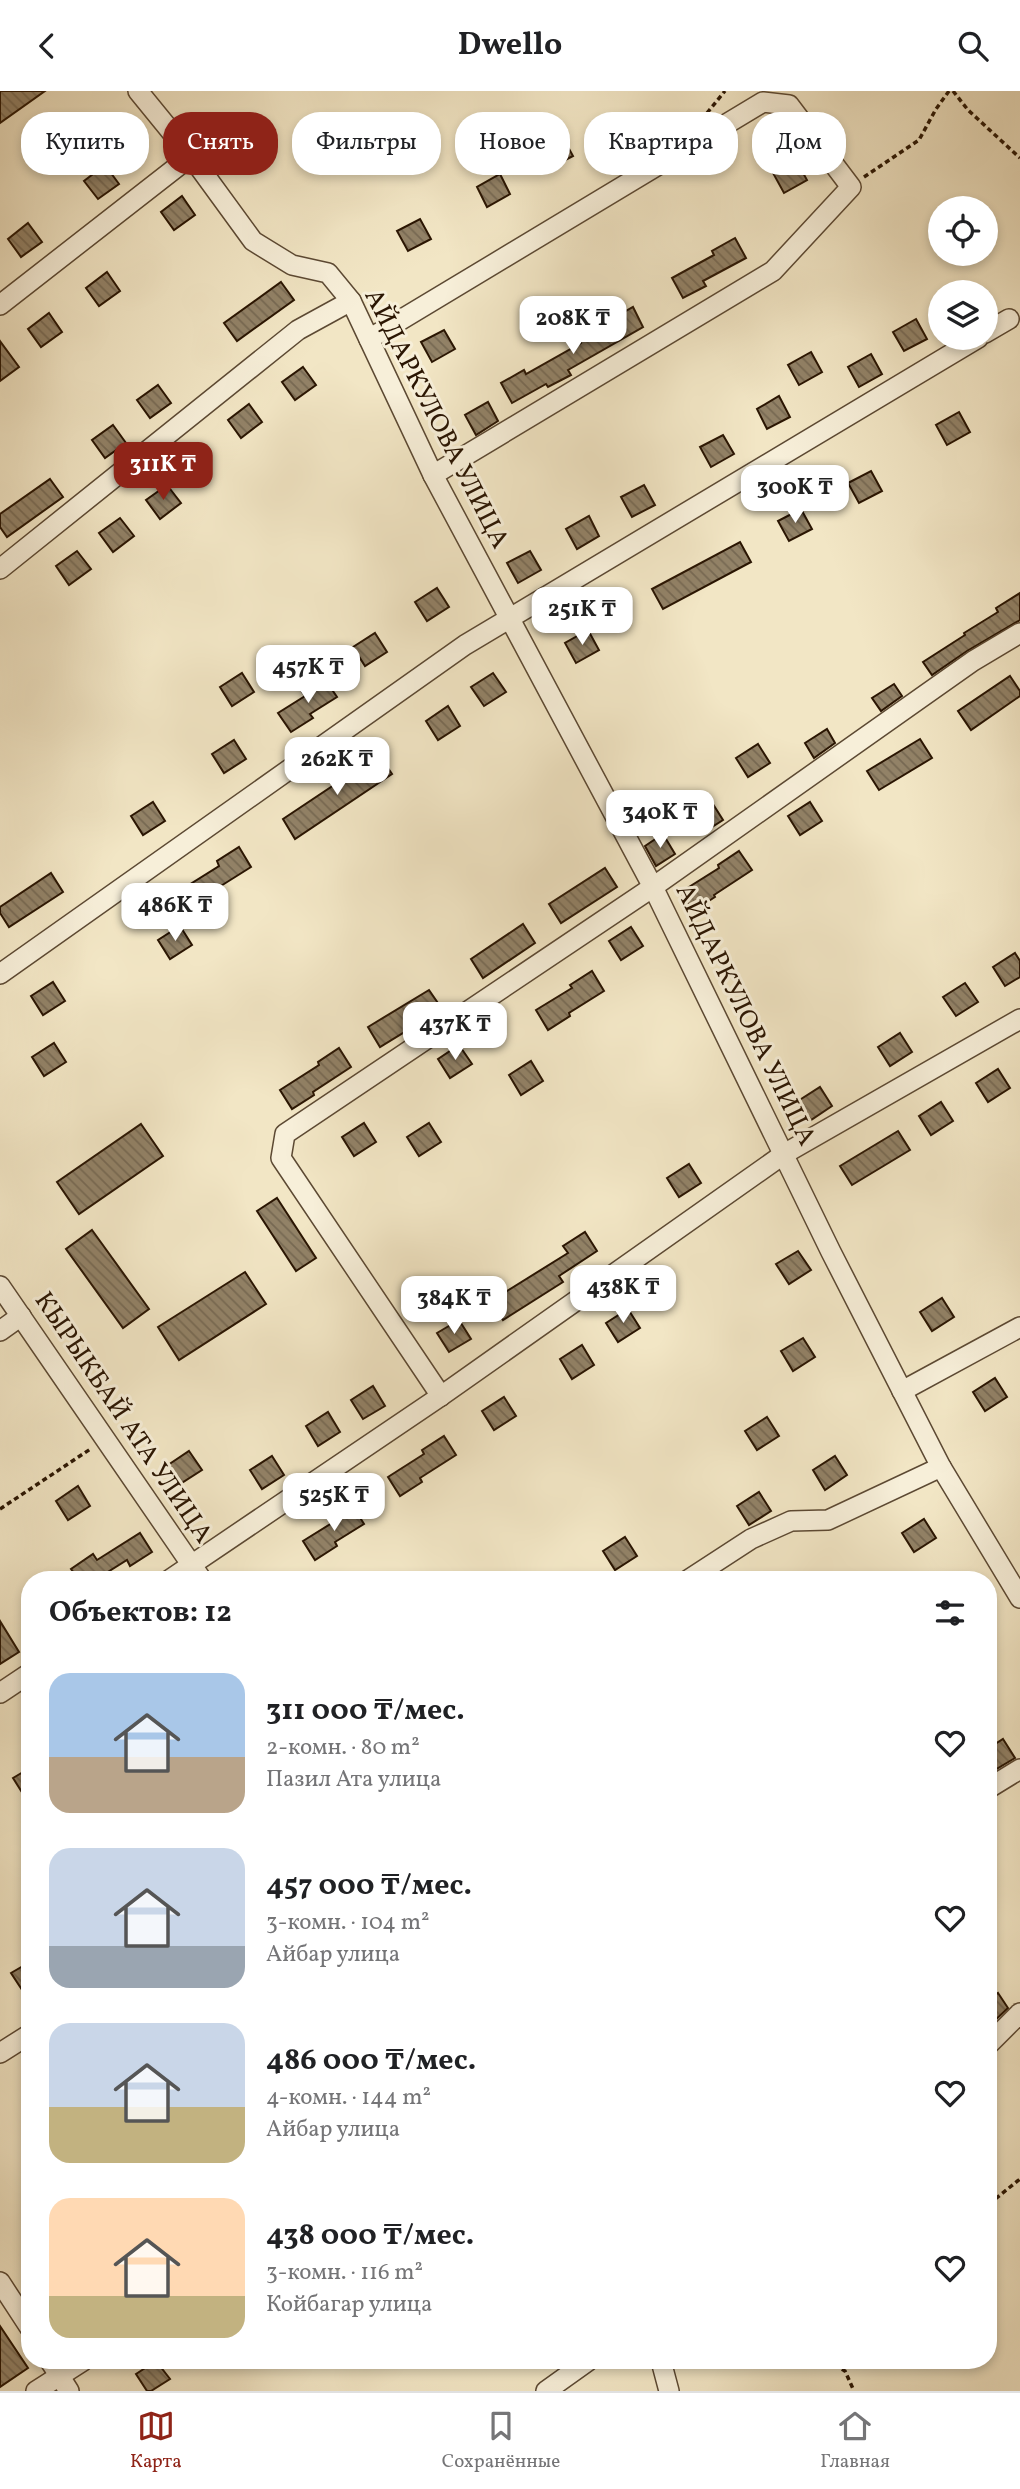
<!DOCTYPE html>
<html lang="ru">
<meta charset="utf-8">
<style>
:root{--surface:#fff;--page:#f6f6f6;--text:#202124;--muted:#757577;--line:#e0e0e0;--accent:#8f2418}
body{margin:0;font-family:Vollkorn,serif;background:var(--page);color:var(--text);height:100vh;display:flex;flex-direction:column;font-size:26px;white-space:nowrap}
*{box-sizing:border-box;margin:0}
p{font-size:23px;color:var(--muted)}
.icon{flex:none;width:38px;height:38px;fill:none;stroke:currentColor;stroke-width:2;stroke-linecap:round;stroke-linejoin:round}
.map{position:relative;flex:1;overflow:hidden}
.side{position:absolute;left:21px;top:1480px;width:976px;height:798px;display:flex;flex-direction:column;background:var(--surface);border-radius:28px;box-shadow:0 4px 10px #0003}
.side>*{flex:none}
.hud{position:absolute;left:21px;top:21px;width:978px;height:63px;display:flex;gap:14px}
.buttons{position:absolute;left:928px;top:105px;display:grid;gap:14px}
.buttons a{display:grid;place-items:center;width:70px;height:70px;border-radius:50%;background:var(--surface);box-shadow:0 4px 10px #0003;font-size:35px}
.price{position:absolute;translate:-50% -60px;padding:0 16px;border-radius:14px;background:#fff;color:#222;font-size:23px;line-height:46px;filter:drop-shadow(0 2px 4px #0008)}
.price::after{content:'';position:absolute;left:50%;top:42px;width:21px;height:16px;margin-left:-10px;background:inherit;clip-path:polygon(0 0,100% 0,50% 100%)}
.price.on{background:var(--accent);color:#fff}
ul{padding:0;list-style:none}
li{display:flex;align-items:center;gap:21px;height:175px;padding:0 28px}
li span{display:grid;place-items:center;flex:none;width:196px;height:140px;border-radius:21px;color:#555}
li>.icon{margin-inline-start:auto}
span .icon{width:84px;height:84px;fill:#fffc;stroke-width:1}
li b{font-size:30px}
h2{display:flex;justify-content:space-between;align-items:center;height:84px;padding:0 28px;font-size:30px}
.chip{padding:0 24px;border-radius:28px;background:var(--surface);box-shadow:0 4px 10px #0003;font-size:24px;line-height:63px}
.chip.on{background:var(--accent);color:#fff}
header{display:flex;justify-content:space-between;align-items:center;height:91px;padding:0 28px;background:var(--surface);font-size:32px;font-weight:700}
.menu{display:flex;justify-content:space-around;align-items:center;height:98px;border-top:2px solid var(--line);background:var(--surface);font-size:19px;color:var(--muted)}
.menu a{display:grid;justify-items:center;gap:4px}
.menu .on{color:var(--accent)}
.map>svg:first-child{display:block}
.building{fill:url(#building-back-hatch);stroke:#2a1502;stroke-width:2}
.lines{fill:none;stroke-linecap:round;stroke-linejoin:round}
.minor-casing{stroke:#5c4933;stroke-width:22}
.path{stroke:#2a1502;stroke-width:3.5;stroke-dasharray:5 3.5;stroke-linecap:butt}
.minor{stroke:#f7efd9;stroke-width:19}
.labels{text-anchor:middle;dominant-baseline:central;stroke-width:6;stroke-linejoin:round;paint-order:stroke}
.street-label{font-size:26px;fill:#2a1502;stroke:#f7efd9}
</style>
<header><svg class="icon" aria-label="back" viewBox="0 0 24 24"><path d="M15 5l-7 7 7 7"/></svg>Dwello<svg class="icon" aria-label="search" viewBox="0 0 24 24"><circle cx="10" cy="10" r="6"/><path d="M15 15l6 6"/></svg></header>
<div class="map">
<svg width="1020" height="2300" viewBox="0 0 1020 2300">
<defs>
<pattern id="building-back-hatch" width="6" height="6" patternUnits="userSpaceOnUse" patternTransform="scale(1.75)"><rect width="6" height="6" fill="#928267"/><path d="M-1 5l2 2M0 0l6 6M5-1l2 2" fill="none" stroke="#776953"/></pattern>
</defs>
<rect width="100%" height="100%" fill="#f2e6c5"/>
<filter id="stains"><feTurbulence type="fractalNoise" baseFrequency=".00286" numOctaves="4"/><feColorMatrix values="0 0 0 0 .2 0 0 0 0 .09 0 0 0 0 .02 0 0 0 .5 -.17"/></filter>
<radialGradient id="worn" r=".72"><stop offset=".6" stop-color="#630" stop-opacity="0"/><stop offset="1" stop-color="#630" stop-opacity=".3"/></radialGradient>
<g class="building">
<path d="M0,0H45L0,32Z"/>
<path d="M562,45L573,65L550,77L539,57Z"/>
<path d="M796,69L807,89L784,102L773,82Z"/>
<path d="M105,74L119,93L98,108L84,90Z"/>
<path d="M500,83L510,103L487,116L477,96Z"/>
<path d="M182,105L195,124L174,139L161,121Z"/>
<path d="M420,128L431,148L408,160L397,140Z"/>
<path d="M28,132L42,151L21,166L8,148Z"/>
<path d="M735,147L746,167L703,190L706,195L683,207L672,187L714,164L712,160Z"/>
<path d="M107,181L120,200L99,215L86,197Z"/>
<path d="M281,191L294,209L237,250L224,232Z"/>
<path d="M633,216L643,236L568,279L571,284L548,296L546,293L512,312L501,292L524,279L526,283L581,252L579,247Z"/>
<path d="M49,222L62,241L41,256L28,238Z"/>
<path d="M916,228L927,248L904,260L893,241Z"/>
<path d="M444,239L455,258L432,271L421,251Z"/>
<path d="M0,250L19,276L0,290Z"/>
<path d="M811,261L822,281L799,294L788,274Z"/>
<path d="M871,263L882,283L859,296L848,276Z"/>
<path d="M303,276L316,294L295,309L282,291Z"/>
<path d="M158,294L171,312L150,327L137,309Z"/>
<path d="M779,305L790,326L767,338L757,318Z"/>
<path d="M488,311L498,330L476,344L465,324Z"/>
<path d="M249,313L262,331L241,347L228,329Z"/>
<path d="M959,321L970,341L947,354L936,334Z"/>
<path d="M113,334L126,352L105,367L92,349Z"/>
<path d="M723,344L734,363L711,376L700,356Z"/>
<path d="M871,380L882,400L859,412L848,392Z"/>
<path d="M50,388L63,406L7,446L0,436V423Z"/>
<path d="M167,394L181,412L160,428L146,409Z"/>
<path d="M644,394L655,414L632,426L621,406Z"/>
<path d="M801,418L812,438L789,450L778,430Z"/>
<path d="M589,425L599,445L577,458L566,438Z"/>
<path d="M120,427L134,445L113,461L99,442Z"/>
<path d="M740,451L751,471L663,518L652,498Z"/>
<path d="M77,460L91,478L69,494L56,475Z"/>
<path d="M530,460L541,479L518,492L507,472Z"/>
<path d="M437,497L449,516L427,530L415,511Z"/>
<path d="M1020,502V529L967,560L932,584L923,571L965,544L964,542L998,521L996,517Z"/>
<path d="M588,539L599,559L576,572L565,552Z"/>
<path d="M375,542L387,561L365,575L353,556Z"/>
<path d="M242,582L254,601L232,615L220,596Z"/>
<path d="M493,582L506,601L484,615L471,596Z"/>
<path d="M1010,585L1020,600V605L971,639L958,620Z"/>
<path d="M324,587L337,606L310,623L313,627L291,641L278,622L305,605L302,601Z"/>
<path d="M894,593L902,605L881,620L872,607Z"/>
<path d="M448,615L460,635L438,649L426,630Z"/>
<path d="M827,638L835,652L814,667L805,652Z"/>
<path d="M920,648L932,667L879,699L867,680Z"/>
<path d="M234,649L246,668L224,682L212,663Z"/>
<path d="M758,653L770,672L748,686L736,667Z"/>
<path d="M379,664L392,683L295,748L283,728Z"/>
<path d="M711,710L723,729L701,743L689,724Z"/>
<path d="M153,711L165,730L143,744L131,725Z"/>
<path d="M810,711L822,730L800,744L788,725Z"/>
<path d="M663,743L675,763L656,775L645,755Z"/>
<path d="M239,756L251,776L216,798L218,802L197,816L184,797L219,775L217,770Z"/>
<path d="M739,760L752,779L714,804L715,806L693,820L681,801L719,777L718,774Z"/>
<path d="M605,777L617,796L561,832L549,813Z"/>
<path d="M51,782L63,801L9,836L0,822V816Z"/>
<path d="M523,833L535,852L483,887L471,868Z"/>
<path d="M180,835L192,854L170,868L158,849Z"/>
<path d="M631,836L643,855L621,869L609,850Z"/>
<path d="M1015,862L1020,870V886L1005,895L993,876Z"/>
<path d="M592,880L604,900L569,922L570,925L548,939L536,919L572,897L570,894Z"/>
<path d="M53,891L65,910L43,924L31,905Z"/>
<path d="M965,892L978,911L956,925L943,906Z"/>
<path d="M429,899L442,918L380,956L368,936Z"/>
<path d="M900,942L912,961L890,975L878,956Z"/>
<path d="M54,952L66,971L44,985L32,966Z"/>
<path d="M459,954L472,973L450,987L438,968Z"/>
<path d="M339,957L351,976L313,1001L314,1004L292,1018L280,999L319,974L318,971Z"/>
<path d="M531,970L543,990L521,1004L509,984Z"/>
<path d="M998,978L1010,997L988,1011L976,992Z"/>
<path d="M820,996L832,1015L811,1029L798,1010Z"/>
<path d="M941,1011L953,1030L931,1044L919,1025Z"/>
<path d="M364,1032L376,1051L354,1065L342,1046Z"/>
<path d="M429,1032L441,1051L419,1065L407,1046Z"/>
<path d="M141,1033L163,1065L79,1123L57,1091Z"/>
<path d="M898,1040L910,1059L852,1094L840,1075Z"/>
<path d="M689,1073L701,1092L679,1106L667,1087Z"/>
<path d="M277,1107L316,1167L296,1180L257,1120Z"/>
<path d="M92,1139L149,1218L123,1237L66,1158Z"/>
<path d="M585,1141L597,1160L559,1185L563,1191L503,1229L491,1210L568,1162L563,1155Z"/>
<path d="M798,1160L811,1179L789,1193L776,1173Z"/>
<path d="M245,1181L266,1213L179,1269L158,1236Z"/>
<path d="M942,1207L954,1226L932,1240L920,1221Z"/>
<path d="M628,1218L640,1237L618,1251L606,1232Z"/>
<path d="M459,1229L471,1248L449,1261L437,1242Z"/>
<path d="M803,1247L815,1266L793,1280L781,1260Z"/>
<path d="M582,1254L594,1274L572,1288L560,1268Z"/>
<path d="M995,1287L1007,1306L985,1320L973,1301Z"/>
<path d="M373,1295L385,1315L363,1328L351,1309Z"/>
<path d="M504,1306L516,1325L494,1339L482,1320Z"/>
<path d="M328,1321L340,1341L318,1355L306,1335Z"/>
<path d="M767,1326L779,1345L757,1359L745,1340Z"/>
<path d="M444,1345L456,1364L420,1387L422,1391L400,1405L388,1386L424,1363L422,1359Z"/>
<path d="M189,1360L202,1379L180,1393L168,1374Z"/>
<path d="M272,1365L284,1384L262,1398L250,1379Z"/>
<path d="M835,1365L847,1384L825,1399L813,1379Z"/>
<path d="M78,1395L90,1415L68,1429L56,1410Z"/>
<path d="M759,1401L771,1420L749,1434L737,1415Z"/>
<path d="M352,1414L364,1433L335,1451L337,1455L315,1469L303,1450L332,1432L330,1428Z"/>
<path d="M924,1428L936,1447L914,1461L902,1442Z"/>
<path d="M140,1442L152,1461L130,1475L127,1469L95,1489H79L71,1478L93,1463L97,1469Z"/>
<path d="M625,1446L637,1465L615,1479L603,1460Z"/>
<path d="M0,1530L19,1561L0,1573Z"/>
<path d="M1003,1648L1015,1667L993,1680L989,1673V1657Z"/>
<path d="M30,1677V1714L13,1687Z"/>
<path d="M30,1871V1911L11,1882Z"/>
<path d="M998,1902L1008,1917L989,1935V1908Z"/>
<path d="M0,2235L28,2277L0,2296Z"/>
<path d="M156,2270L170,2288L151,2300H147L136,2283Z"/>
</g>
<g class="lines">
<defs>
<g id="minor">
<path d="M138,0L191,65L253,150L292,174L328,182L351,210L433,384L653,796L831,1161L941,1376L1020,1507"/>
<path d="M0,214L191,65"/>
<path d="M985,242L1009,228"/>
<path d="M369,248L763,11L789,14L851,96L773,180L433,384"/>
<path d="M0,478L298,239L351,210"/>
<path d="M0,883L465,554L978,247"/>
<path d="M0,1195L202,1489"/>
<path d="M0,1240L21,1225"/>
<path d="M902,1300L1020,1236"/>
<path d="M441,1305L281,1067L285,1043L653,796L973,570L1020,542"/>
<path d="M169,1489L441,1305L784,1063L1020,928"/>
<path d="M688,1489L751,1448L791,1430L828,1429L941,1376"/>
<path d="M0,1602L30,1582"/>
<path d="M989,1697L1020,1678"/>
<path d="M989,1953L1020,1922"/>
<path d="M0,1962L30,1943"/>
<path d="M0,2191L30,2237"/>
<path d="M50,2270L69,2300"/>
<path d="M661,2270L669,2300"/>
<path d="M36,2300L83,2270"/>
<path d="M546,2300L588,2270"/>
</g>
</defs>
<use href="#minor" class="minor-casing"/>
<g class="path">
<path d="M953,0L968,19L1020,67"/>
<path d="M707,22L725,0"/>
<path d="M864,86L919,49L936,18L949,0"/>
<path d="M0,1418L92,1357"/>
<path d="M989,2113L1020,2088"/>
<path d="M827,2270L845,2280L854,2300"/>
</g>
<use href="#minor" class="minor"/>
</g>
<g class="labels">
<g class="street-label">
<text transform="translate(436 328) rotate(63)">АЙДАРКУЛОВА УЛИЦА</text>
<text transform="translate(745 924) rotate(64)">АЙДАРКУЛОВА УЛИЦА</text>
<text transform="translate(123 1327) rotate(56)">КЫРЫКБАЙ АТА УЛИЦА</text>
</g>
</g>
<rect width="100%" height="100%" filter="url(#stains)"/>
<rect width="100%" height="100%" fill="url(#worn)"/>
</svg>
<div class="buttons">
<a><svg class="icon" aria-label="locate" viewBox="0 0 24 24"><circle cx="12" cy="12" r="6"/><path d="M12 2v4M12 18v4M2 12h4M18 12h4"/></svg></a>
<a><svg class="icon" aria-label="layers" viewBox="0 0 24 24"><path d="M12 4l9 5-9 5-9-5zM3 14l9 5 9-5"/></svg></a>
</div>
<b class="price" style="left:573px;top:265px">208K ₸</b>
<b class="price on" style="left:163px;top:411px">311K ₸</b>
<b class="price" style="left:795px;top:434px">300K ₸</b>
<b class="price" style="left:582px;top:556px">251K ₸</b>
<b class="price" style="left:308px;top:614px">457K ₸</b>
<b class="price" style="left:337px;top:706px">262K ₸</b>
<b class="price" style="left:660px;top:759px">340K ₸</b>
<b class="price" style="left:175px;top:852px">486K ₸</b>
<b class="price" style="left:455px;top:971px">437K ₸</b>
<b class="price" style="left:623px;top:1234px">438K ₸</b>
<b class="price" style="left:454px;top:1245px">384K ₸</b>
<b class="price" style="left:334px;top:1442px">525K ₸</b>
<div class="hud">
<a class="chip">Купить</a>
<a class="chip on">Снять</a>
<a class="chip">Фильтры</a>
<a class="chip">Новое</a>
<a class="chip">Квартира</a>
<a class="chip">Дом</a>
</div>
<section class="side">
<h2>Объектов: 12<svg class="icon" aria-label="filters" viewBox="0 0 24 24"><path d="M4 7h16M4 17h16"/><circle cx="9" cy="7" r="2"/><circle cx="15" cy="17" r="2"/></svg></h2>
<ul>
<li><span style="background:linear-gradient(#a9c7e8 60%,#b9a48a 0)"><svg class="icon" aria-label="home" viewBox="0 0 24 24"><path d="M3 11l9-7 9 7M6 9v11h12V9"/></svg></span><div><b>311 000 ₸/мес.</b><p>2-комн. · 80 m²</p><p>Пазил Ата улица</p></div><svg class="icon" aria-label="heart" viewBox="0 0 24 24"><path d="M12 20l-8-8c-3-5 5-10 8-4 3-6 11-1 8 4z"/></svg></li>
<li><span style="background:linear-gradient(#c9d6e8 70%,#9aa5b1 0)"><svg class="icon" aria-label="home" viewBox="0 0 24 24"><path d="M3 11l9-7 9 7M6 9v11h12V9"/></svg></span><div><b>457 000 ₸/мес.</b><p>3-комн. · 104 m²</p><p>Айбар улица</p></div><svg class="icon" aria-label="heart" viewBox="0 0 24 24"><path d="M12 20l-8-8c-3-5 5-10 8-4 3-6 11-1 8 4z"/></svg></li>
<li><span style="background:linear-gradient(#c9d6e8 60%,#c2b280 0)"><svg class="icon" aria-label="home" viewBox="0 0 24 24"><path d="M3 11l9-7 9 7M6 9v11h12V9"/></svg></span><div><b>486 000 ₸/мес.</b><p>4-комн. · 144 m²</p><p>Айбар улица</p></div><svg class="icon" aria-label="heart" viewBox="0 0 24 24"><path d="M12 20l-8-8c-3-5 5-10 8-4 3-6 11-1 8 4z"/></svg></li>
<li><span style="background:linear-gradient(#ffd9b3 70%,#c2b280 0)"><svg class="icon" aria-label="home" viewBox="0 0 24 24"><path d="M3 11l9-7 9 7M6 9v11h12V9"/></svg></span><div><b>438 000 ₸/мес.</b><p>3-комн. · 116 m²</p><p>Койбагар улица</p></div><svg class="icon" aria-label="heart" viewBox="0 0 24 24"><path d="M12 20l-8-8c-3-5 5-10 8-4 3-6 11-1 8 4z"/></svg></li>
</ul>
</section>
</div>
<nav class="menu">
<a class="on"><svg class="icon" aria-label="map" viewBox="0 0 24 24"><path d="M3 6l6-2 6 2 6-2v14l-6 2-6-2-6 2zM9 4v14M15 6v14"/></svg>Карта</a>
<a><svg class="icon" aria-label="saved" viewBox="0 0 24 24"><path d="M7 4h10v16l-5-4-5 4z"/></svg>Сохранённые</a>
<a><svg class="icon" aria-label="home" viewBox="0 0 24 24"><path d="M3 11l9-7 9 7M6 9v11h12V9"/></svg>Главная</a>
</nav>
